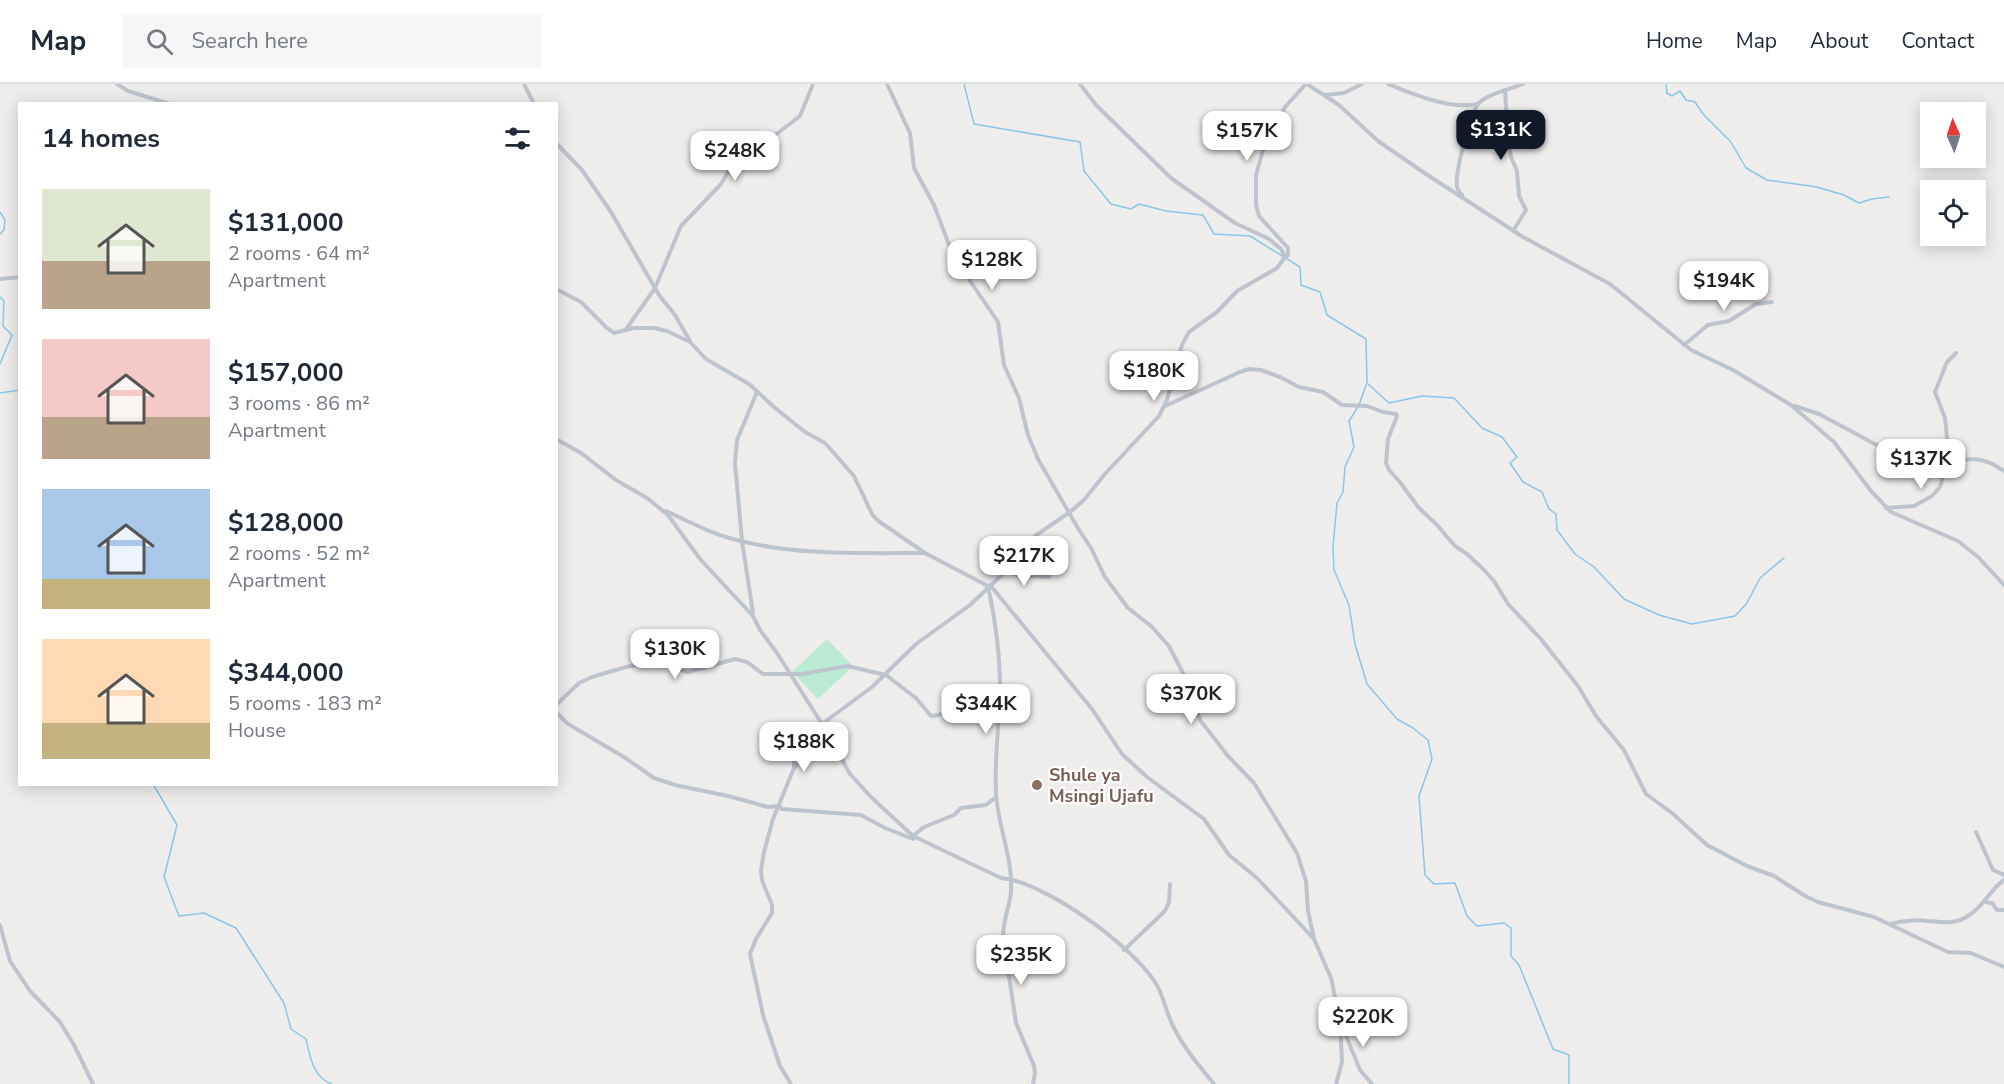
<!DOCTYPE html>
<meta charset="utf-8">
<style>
:root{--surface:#fff;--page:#f6f6f7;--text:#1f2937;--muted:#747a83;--line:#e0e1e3;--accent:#111827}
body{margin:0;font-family:"Nunito Sans",sans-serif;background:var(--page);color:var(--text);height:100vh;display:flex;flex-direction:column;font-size:22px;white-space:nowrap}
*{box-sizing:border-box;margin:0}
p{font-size:20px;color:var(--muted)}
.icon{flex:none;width:33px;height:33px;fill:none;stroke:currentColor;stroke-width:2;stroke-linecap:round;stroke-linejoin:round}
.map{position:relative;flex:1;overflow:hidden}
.details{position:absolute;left:18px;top:18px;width:540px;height:684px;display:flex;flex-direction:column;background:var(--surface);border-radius:0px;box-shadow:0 3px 15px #0003}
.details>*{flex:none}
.needle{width:39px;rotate:357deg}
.tools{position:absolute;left:1920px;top:18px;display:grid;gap:12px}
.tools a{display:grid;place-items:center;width:66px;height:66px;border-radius:0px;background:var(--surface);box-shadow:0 3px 15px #0003;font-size:30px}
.price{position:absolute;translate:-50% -51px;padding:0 14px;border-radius:12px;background:#fff;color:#222;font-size:20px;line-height:39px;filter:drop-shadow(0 2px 3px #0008)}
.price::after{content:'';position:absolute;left:50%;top:36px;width:18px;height:14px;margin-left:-9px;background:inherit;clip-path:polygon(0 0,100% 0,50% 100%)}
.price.selected{background:var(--accent);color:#fff}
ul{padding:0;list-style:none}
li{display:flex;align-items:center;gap:18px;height:150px;padding:0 24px}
li span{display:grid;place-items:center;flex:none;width:168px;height:120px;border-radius:0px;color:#555}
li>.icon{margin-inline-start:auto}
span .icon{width:72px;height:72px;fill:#fffc;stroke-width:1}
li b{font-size:26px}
h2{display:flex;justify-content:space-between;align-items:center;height:72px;padding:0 24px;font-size:26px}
header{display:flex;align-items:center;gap:36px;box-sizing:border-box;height:84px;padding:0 30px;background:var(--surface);border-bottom:2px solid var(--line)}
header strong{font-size:28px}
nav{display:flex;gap:33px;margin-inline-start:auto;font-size:21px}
.search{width:420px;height:54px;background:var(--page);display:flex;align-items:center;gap:15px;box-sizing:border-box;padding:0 21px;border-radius:0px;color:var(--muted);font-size:22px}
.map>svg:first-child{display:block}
.green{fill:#bbebd5}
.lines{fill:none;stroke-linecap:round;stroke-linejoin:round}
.stream{stroke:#8ac6e7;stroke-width:1.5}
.street{stroke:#bdc4ce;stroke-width:4}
.education-dot{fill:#8d6e63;stroke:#fff;stroke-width:2}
.labels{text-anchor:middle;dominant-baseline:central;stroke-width:4.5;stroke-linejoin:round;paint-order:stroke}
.education-label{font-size:18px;font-weight:bold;fill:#785e54;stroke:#fff;text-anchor:start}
</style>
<header>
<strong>Map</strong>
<div class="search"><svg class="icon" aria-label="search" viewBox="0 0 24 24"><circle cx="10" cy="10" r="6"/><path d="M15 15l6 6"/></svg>Search here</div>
<nav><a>Home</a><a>Map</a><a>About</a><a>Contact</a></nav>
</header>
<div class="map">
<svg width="2004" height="1000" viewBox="0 0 2004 1000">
<rect width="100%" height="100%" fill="#efecec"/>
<path class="green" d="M827,555L853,582L818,615L792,588Z"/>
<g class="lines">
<g class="stream">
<path d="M964,0L974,40L1080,58L1084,87L1111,120L1131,125L1139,120L1166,127L1203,131L1214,150L1250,152L1300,183L1301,201L1320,208L1327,231L1366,255L1367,299L1389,319L1422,312L1454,314L1482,344L1502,353L1517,373L1510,379L1523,398L1542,408L1549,425L1556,430L1557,446L1575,470L1594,483L1624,515L1659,531L1692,540L1735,532L1747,519L1760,494L1784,474"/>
<path d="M1666,0L1667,9L1672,12L1680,7L1686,16L1695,18L1704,31L1731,58L1746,84L1767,96L1817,103L1844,111L1859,119L1872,115L1889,113"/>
<path d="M0,128L5,136L4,146L0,150"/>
<path d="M0,213L4,217L3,242L12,251L0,280"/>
<path d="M1366,301L1359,321L1349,337L1354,363L1345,383L1343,408L1337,419L1333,463L1334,486L1349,521L1355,560L1367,600L1397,635L1413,644L1428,656L1432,675L1419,712L1425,791L1434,800L1455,799L1467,832L1477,842L1504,839L1511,844V872L1519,881L1553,965L1569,971V1000"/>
<path d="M0,309L20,306"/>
<path d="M153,700L177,741L164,793L179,832L204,829L236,844L284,919L291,945L306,955C310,972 313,994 332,1000"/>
</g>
<g class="street">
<path d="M117,0L128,7L170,20"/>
<path d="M524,0L534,20"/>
<path d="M887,0L910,49L914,84L934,121L948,158L962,185L998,238L1004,281L1019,314L1028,351L1038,375L1079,446L1091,464L1105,493L1128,524L1151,542L1169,562L1184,591L1200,636L1228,672L1254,699L1297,769L1306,797L1308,827L1314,855"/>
<path d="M1307,0L1339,21L1378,57L1426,90L1523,153L1610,200L1691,266L1733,286L1791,321L1834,358L1871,407L1891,428L1958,457L1978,473L2004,501"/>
<path d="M1388,0C1412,10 1451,26 1477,20"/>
<path d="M1505,6L1508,53L1511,73L1517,87L1519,112L1526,126L1513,147"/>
<path d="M1326,11L1344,9L1362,0"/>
<path d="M556,59L582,86L611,128L659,211L675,231L690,257"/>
<path d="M1462,111C1459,108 1458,107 1457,103C1455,89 1470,27 1480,18C1492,8 1509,6 1523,0"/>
<path d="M1285,173L1288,171V164L1259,132L1256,121V91L1263,66L1285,23L1306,0"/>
<path d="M0,195L20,193"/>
<path d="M556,205L581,218L606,243L614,249L634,244H654L667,247L690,258L706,275L749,300L774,323L805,348L825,359L854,392L872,430L877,436L925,469L988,502C995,535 1000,568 1000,602C1000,637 994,672 996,707C997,741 1013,773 1011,807C1010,822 1003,836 1003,852L1016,939L1034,982L1035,989L1033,1000"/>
<path d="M627,244L655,204L681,142L721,100L730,85L743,72L778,49L800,32L813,0"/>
<path d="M1684,261L1708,241L1729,237L1756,220L1772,218"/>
<path d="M1165,322L1240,288L1249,285L1261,286L1280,293L1299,303L1323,308L1342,321L1367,322L1383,328L1396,330L1397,332L1388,355L1386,379L1389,386L1399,397L1419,424L1437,441L1455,462L1467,470L1484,486L1494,497L1508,520L1540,554L1578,602L1596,632L1624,666L1646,710L1672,729L1707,761L1747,782L1774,792L1807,813L1818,818L1874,833L1948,868L1971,869L2004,883"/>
<path d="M1795,322L1819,330L1914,381C1949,389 1966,360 2004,387"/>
<path d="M556,355L581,369L616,396L647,414L668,431L700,475L753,532L760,546L777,569L822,640L850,690L871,713L913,752L1001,794C1045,798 1130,860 1155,898C1164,912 1166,929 1174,944C1184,964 1200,983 1214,1000"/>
<path d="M1886,424L1914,422L1932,412L1940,403L1949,373L1945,334L1935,308L1947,278L1956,269"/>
<path d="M666,427C686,436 707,448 729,454C791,472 860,469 924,469"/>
<path d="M1007,486L1017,491L1049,493"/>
<path d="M990,501L1092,625L1122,670L1147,693L1204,735L1229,771L1257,794L1314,855L1331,894L1340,937L1342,978L1336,1000"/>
<path d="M753,529L742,457L735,379L737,356L757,308"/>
<path d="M556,621L579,599L592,593L626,583L642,580L664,581L688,588L735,575L747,578L763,590H803L847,582L886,591L916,614L931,632C948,631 947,623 959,616C972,607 984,606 1000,606"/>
<path d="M556,628L568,640L624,673L654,694L675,701L728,712L768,723L779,722L782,725L861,731L885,744L913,755"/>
<path d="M822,640L872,603L916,560L970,521L1007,486L1035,452L1070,428L1084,416L1104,391L1159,332L1167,316L1182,261L1189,248L1217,228L1237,207L1277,184L1285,173L1281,165L1269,155L1235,139L1171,94L1096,21L1080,0"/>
<path d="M791,652L794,655V683"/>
<path d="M1976,748L1993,786L2004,791"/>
<path d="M913,752L924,743L954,731L961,724L986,721L996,713"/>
<path d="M1985,818L1992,819L1997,826H2004"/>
<path d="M1890,840C1902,837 1915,835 1928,837C1943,838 1954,841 1968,832C1983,823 1990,806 2004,796"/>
<path d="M0,841L10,877L30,907L60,938L74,961L93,1000"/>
<path d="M1124,866L1165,827L1169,818L1170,800"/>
<path d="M1340,937L1360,986L1372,1000"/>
<path d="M791,1000L780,982L763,931L750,870L756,855L772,829V821L762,796L761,786L764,768L773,735L794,684L811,668L832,657"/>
</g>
</g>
<circle class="education-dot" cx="1037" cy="701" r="6"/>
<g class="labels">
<g class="education-label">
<text x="1049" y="691">Shule ya<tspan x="1049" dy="21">Msingi Ujafu</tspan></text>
</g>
</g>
</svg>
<div class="tools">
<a><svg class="needle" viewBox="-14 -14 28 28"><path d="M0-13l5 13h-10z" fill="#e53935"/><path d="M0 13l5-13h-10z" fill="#747a83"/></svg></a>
<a><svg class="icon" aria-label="locate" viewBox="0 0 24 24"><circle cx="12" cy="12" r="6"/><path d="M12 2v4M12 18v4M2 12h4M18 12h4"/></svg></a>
</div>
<b class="price selected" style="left:1501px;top:77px">$131K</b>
<b class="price" style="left:1247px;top:78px">$157K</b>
<b class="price" style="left:735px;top:98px">$248K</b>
<b class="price" style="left:992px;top:207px">$128K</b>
<b class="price" style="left:1724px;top:228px">$194K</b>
<b class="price" style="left:1154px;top:318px">$180K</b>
<b class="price" style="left:1921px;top:406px">$137K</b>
<b class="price" style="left:1024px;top:503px">$217K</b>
<b class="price" style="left:675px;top:596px">$130K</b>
<b class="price" style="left:1191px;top:641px">$370K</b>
<b class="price" style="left:986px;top:651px">$344K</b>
<b class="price" style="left:804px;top:689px">$188K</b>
<b class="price" style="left:1021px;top:902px">$235K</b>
<b class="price" style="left:1363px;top:964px">$220K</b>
<section class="details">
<h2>14 homes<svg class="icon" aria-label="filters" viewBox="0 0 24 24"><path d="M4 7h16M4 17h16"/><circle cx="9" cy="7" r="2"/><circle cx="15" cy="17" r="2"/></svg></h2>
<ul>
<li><span style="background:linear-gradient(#dfe7d0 60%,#b9a48a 0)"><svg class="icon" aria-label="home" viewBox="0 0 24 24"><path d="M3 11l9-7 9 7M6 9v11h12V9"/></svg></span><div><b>$131,000</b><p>2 rooms · 64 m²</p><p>Apartment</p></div></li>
<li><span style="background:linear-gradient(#f6c9c9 65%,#b9a48a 0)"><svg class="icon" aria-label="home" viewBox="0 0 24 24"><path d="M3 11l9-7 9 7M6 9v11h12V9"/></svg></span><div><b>$157,000</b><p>3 rooms · 86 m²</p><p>Apartment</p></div></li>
<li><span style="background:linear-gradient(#a9c7e8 75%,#c2b280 0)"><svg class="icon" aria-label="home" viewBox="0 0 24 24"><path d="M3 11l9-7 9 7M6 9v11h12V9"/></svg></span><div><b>$128,000</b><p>2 rooms · 52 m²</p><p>Apartment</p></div></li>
<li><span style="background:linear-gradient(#ffd9b3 70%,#c2b280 0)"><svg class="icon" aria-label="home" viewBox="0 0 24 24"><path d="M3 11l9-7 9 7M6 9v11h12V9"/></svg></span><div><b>$344,000</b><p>5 rooms · 183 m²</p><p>House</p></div></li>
</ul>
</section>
</div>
